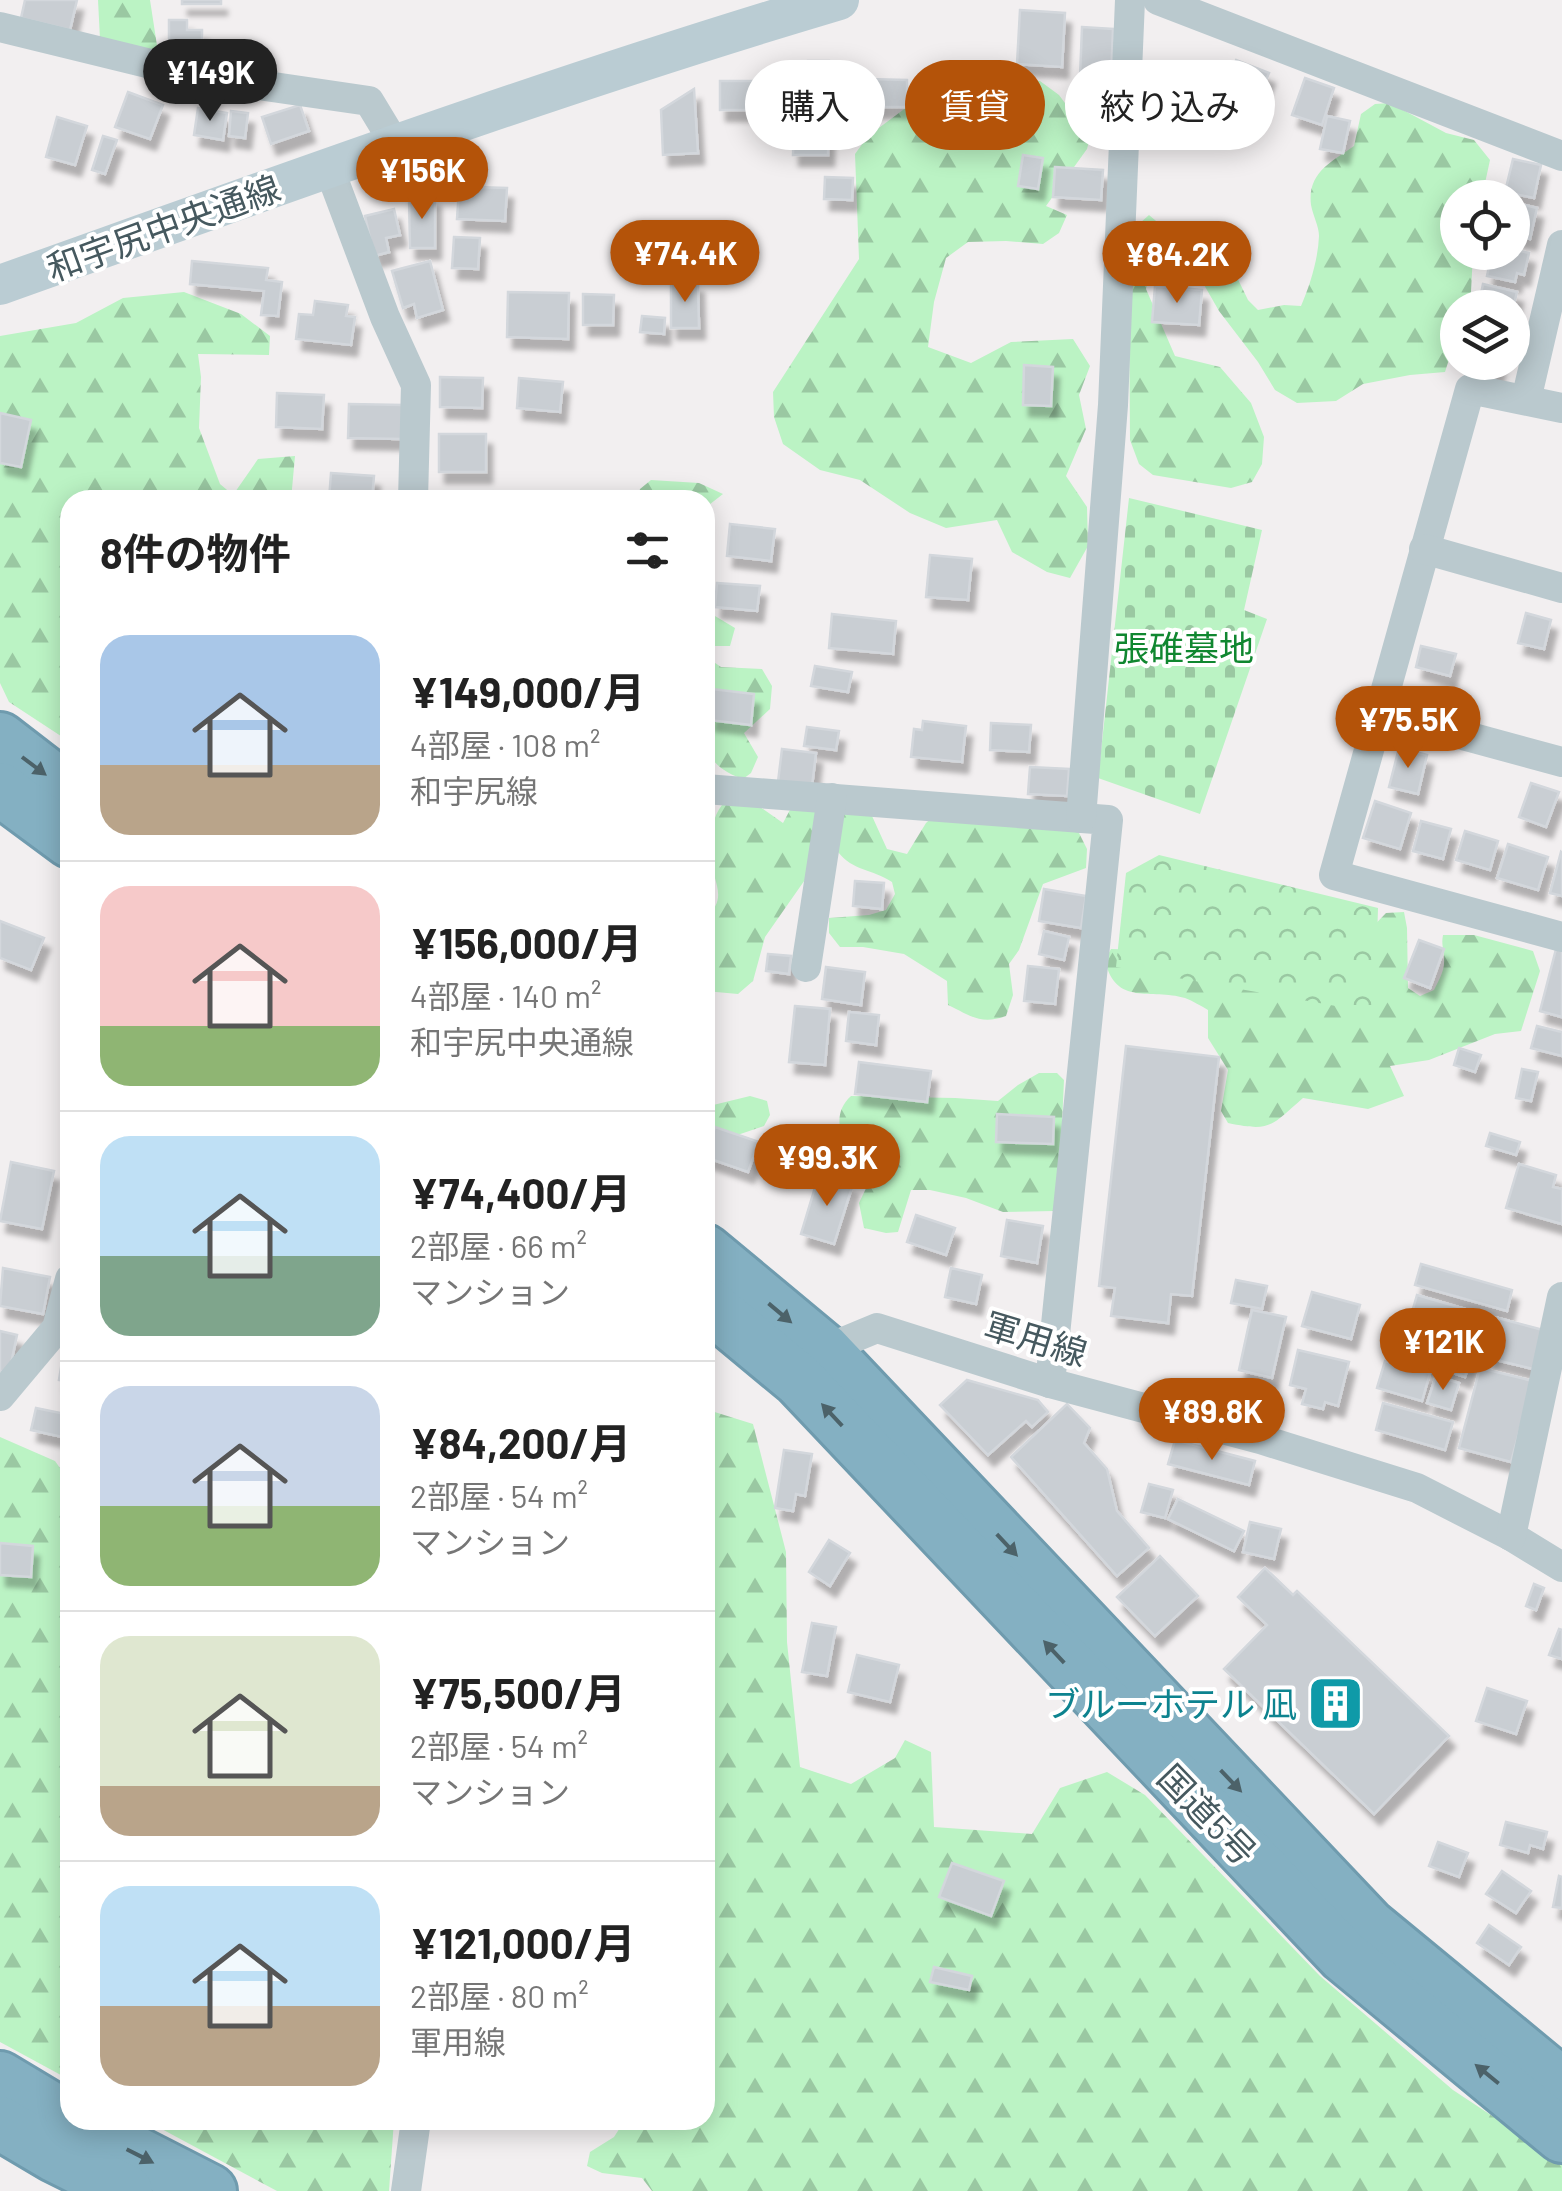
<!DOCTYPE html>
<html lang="ja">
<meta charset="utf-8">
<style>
:root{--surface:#fff;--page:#f6f6f6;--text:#222;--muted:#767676;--line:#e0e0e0;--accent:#b45309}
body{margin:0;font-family:Barlow,"Noto Sans JP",sans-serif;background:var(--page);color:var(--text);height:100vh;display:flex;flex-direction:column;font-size:38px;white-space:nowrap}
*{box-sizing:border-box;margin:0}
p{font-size:32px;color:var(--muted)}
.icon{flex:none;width:55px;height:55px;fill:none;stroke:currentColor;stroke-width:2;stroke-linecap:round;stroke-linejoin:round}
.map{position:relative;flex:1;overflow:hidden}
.panel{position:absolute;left:60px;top:490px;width:655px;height:1640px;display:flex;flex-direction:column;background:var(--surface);border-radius:30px;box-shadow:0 5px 25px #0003}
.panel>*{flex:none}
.banner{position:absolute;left:745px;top:60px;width:665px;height:90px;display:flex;gap:20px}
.tools{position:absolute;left:1440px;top:180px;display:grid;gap:20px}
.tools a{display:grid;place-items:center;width:90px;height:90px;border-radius:50%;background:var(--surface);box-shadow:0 5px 25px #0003;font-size:50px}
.price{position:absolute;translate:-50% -85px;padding:0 22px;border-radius:35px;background:var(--accent);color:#fff;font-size:32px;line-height:65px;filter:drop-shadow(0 2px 5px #0008)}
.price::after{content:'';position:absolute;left:50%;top:60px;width:30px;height:22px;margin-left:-15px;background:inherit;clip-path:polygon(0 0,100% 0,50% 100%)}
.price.selected{background:#222;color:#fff}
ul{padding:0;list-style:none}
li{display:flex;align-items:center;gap:30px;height:250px;padding:0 40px}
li+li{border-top:2px solid var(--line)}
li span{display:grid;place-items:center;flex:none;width:280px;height:200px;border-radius:30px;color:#555}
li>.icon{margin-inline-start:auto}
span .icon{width:120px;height:120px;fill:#fffc;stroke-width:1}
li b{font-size:42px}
h2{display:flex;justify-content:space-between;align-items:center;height:120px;padding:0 40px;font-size:42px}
.chip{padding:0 35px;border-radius:45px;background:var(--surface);box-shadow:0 5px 25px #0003;font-size:35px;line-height:90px}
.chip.selected{background:var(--accent);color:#fff}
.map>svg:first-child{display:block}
.forest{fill:url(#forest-firs)}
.cemetery{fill:url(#cemetery-stones)}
.park{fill:url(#park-crowns)}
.building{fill:#c9ced3;stroke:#d3d7dc;stroke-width:2.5;filter:url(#shadow)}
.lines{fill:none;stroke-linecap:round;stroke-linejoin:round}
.highway-casing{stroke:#6f9bae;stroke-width:58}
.street{stroke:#bac9ce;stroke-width:30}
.secondary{stroke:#baccd3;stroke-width:40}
.highway{stroke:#84b0c2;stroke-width:52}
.oneway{fill:#4c6269}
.labels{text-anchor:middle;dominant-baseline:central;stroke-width:8;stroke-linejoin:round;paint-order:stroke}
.street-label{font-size:35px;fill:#46595f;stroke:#fff}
.park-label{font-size:35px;fill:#108730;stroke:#fff}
.culture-label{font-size:35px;fill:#0d838f;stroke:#fff;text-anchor:end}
</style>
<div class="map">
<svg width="1562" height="2191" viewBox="0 0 1562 2191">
<defs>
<pattern id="forest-firs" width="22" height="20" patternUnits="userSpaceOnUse" patternTransform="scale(2.5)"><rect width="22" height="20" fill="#bbf3c4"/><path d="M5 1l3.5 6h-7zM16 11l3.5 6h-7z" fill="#9ac8a2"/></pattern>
<pattern id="cemetery-stones" width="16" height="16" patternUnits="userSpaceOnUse" patternTransform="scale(2.5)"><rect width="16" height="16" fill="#bbf3c4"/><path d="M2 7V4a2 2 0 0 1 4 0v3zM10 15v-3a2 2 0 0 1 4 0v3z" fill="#9ac8a2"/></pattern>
<pattern id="park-crowns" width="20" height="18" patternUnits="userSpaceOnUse" patternTransform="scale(2.5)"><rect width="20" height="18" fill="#bbf3c4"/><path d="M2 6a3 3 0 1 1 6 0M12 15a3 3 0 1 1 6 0" fill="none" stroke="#9ac8a2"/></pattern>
<filter id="shadow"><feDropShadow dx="6" dy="11" stdDeviation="2.5" flood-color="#0004"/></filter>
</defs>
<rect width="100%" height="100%" fill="#f2eff0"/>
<g class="forest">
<path d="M98,0H150L158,52L100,39Z"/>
<path d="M946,78L1040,81L1059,95L1090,137L1087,149L1046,206L1067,215L1059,233L1043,244L1006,241L968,242L946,258L934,302L928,347L971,363L1011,342L1073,339L1090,366L1079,395L1086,429L1066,476L1087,507L1088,546L1070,578L1047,572L1012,552L997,520L946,528L910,513L860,480L820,470L783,444L774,417L773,392L859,259L855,154L868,136Z"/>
<path d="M1390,103L1446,133L1474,140L1490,160L1482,197L1458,198V252L1473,253L1471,292L1466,307L1458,308L1457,334L1445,372L1410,375L1363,384L1336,401L1297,403L1275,390L1258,362L1219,311L1203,283C1182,279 1170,273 1155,257L1146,289L1175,356L1220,367L1251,403L1264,437L1262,464L1252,482L1231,488L1153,475L1139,464L1130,440L1129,285L1132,252L1140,223L1149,215L1181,242L1214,255L1232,267L1248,300L1258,310L1284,305L1301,306C1310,285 1318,260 1319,236C1319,226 1313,216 1311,205C1307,173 1331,162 1354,146L1361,114L1375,104Z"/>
<path d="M184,292L241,314L270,336L269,355L198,354L201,377L199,428L220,484L233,495L258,459L295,456L291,500H70V742L9,702L0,683V336L76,323L123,298Z"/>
<path d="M651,480L699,483L723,494L705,508V500H637L640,489Z"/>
<path d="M705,610L735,628L730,646H709L705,651Z"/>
<path d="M705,656L721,667L762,669L772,686L770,709L744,733L758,757L751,773L743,779C728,774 714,766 707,750C702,739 705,673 705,656Z"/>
<path d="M753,802L783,823L791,808L820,813L809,874L765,937L753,981L738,994L705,991V916C730,901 712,878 710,858C708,842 712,817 722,805Z"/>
<path d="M843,810L872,816L887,849L907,854L926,823L938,812L1078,831L1087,849L1086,868L1043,884L1019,950L1009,964L1013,995L1006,1016C981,1025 971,1016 948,1005L947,981L904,954L863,947H840L829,933V918L869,915L886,910L895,894L892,882C872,869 853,871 838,852Z"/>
<path d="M1404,912L1407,928L1408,988L1420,996L1434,990C1439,980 1445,970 1444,959C1444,949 1441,945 1443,935H1474L1533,951L1540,971L1521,1031L1495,1034L1429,1060L1390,1066L1404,1096L1368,1109L1303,1098C1271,1126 1271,1132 1228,1123L1221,1111L1228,1070L1208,1038V1010C1201,1006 1193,1001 1185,998C1151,988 1115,1007 1105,960L1111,949L1140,950L1362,938L1386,913Z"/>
<path d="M1039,1073H1057L1064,1080L1059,1189L1054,1211L1003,1212L966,1198L930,1190H911L898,1232L886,1233L864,1228L859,1203L869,1182L830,1170L821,1163V1152L840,1128C838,1116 841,1105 851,1096L955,1098L998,1101L1018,1085Z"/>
<path d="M750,1096L767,1101L770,1115L764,1126L705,1146V1107Z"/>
<path d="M705,1409L753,1424L786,1552L787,1642L800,1767L851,1784L895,1758L905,1740L931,1752L934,1827L1032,1834L1060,1788L1107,1772L1145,1795L1320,1976L1453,2090L1562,2162V2191H652L642,2178L602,2173L587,2166L590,2152L614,2137L625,2120H705Z"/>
<path d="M0,1437L55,1461L70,1482V2080L0,2042Z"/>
<path d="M145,2120H394L389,2191H277Z"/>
</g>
<path class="cemetery" d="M1129,498L1262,530L1244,610L1267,619L1200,814L1098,778Z"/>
<path class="park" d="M1159,855L1378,908L1375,1013L1116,967L1126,873Z"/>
<g class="building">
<path d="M25,0H77L70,30L21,18Z"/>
<rect x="182" y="0" width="39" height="4"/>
<path d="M1020,10L1065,13L1062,67L1017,64Z"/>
<path d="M169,20H187V30H202V56L169,57Z"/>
<path d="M1082,27L1113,29L1111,78L1080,77Z"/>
<path d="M1236,60L1269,73L1257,102L1224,89Z"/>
<path d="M808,61H829L828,155H793L794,103H788V64L808,65Z"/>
<path d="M1167,64L1210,75L1200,112L1150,99L1154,84L1162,85Z"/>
<path d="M1305,78L1334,88L1322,125L1292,115Z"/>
<path d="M867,79L907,80V107H866Z"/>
<path d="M720,81H773L774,110H720Z"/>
<path d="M694,89L698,153L663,155L661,110Z"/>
<path d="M128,92L163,105L150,139L115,127Z"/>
<path d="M300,105L309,131L271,144L262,117Z"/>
<path d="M198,108L227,113L223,140L194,135Z"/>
<path d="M231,111L248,113L245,138L229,136Z"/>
<path d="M1327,116L1350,121L1343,153L1320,149Z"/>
<path d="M57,117L87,126L75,165L46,157Z"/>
<path d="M103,136L117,140L105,174L92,170Z"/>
<path d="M1023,155L1043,158L1038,189L1018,186Z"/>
<path d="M1513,159L1541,165L1534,198L1505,192Z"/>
<path d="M1055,167L1103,170L1101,200L1053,197Z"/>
<path d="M460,174L476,175L475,187L507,188L505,221L457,219Z"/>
<path d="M825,177L853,178L852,200L824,199Z"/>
<path d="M409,196H435V248H410Z"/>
<path d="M1512,202L1537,208L1530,239L1512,235Z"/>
<path d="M394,209L400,235L386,238L389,252L374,256L365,216Z"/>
<path d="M454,237L480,238L478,269L452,268Z"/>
<path d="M1512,249L1529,253L1524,275L1517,273L1515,282L1487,276L1492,252H1512Z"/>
<path d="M192,261L268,268L266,280L282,282L278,316L261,315L264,291L190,284Z"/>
<path d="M430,261L443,310L417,318L414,304L403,308L392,271Z"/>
<path d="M671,282H698L699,328H671Z"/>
<path d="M1483,284L1517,292L1512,312V308H1478Z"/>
<path d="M1155,286L1202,290L1199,325L1152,322Z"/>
<path d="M508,292L569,293L568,339L507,337Z"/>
<path d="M583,294L614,295L613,325H583Z"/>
<path d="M315,301L348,305L346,316L355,317L351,345L296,339L299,314L313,315Z"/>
<path d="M642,316L665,318L664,334L640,332Z"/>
<path d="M1462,362H1499L1497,373Z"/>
<path d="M1024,365L1053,367L1051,406L1023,405Z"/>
<path d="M440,377L483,378L482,408L440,407Z"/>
<path d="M519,378L563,382L560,412L517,408Z"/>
<path d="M277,393L324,395L322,429L276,427Z"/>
<path d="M349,404L403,405L402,439L348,438Z"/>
<path d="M0,413L31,420L21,467L0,463Z"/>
<rect x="439" y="434" width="47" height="38"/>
<path d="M331,473L374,476L372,500H329Z"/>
<path d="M730,524L775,529L771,561L727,556Z"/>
<path d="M930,555L972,559L968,600L926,597Z"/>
<path d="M717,583L760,586L757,611L715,607Z"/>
<path d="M1526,613L1551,620L1544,649L1518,643Z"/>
<path d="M832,614L896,621L893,654L829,648Z"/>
<path d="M1421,646L1456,654L1450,676L1416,667Z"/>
<path d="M815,666L852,672L848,692L811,686Z"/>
<path d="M712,689L754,694L751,725L709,720Z"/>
<path d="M923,721L966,726L962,762L911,757L914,729L922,730Z"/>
<path d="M991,723L1031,725L1029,752L990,750Z"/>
<path d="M807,727L839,731L836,750L804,746Z"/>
<path d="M1399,748L1427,755L1418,794L1389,787Z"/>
<path d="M782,749L816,753L812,786L778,782Z"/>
<path d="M1030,767L1069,769L1067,796L1028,794Z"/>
<path d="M1531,783L1559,792L1546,827L1519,817Z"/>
<path d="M1375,801L1411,813L1400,849L1363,838Z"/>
<path d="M1421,821L1451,829L1443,859L1413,851Z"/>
<path d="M1465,831L1498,841L1490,870L1456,860Z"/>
<path d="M1508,844L1548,857L1538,890L1497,878Z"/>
<path d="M1561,852L1562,853V896L1550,893Z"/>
<path d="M855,881L884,883L882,909L853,906Z"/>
<path d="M1044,889L1086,896L1081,928L1039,921Z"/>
<path d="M0,921L44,938L31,970L0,958Z"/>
<path d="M1044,931L1069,937L1064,960L1039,954Z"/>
<path d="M1419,940L1444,949L1430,988L1404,978Z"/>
<path d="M1556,949L1562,951V1017L1540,1011Z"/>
<path d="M768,954L791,956L789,974L766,971Z"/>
<path d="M1028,966L1059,969L1055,1004L1024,1001Z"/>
<path d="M826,967L865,972L861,1005L822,999Z"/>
<path d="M795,1006L830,1009L825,1065L789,1062Z"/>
<path d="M849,1012L879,1015L876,1045L846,1041Z"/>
<path d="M1537,1026L1562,1032V1056L1531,1048Z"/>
<path d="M1126,1046L1219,1057L1192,1296L1171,1294L1168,1323L1111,1316L1115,1288L1099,1286Z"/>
<path d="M1459,1048L1481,1055L1475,1072L1454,1065Z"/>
<path d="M859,1062L931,1071L927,1102L855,1094Z"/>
<path d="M1522,1069L1538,1072L1531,1101L1516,1098Z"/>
<path d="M997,1114L1054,1117L1053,1144L996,1142Z"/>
<path d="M715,1127L759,1142L748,1172L705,1157Z"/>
<path d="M1490,1133L1520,1142L1516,1155L1486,1146Z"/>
<path d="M776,1137L811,1147L804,1170L769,1160Z"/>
<path d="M11,1162L54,1171L42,1229L0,1221Z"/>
<path d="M1519,1164L1556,1175L1553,1187L1562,1189V1224L1506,1208Z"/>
<path d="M819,1174L853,1184L834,1244L801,1234Z"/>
<path d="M916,1215L955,1228L946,1255L907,1242Z"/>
<path d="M1007,1220L1043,1226L1037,1263L1001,1256Z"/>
<path d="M1421,1264L1512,1290L1507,1311L1415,1285Z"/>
<path d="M3,1268L50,1277L43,1314L0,1306Z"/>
<path d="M951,1268L982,1275L976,1304L945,1297Z"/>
<path d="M1236,1280L1267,1286L1262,1309L1231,1303Z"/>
<path d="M1312,1292L1360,1305L1351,1339L1302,1326Z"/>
<path d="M1417,1295L1496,1318L1487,1348L1408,1326Z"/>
<path d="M1252,1310L1286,1317L1272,1378L1239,1370Z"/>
<path d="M1498,1318L1543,1330L1533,1369L1488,1358Z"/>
<path d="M0,1331L17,1335L9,1373L0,1371Z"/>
<path d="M1407,1332L1473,1353L1465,1377L1399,1356Z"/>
<path d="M64,1349L70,1350V1382L59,1380Z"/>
<path d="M1298,1350L1349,1362L1338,1406L1325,1402L1323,1409L1302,1404L1306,1389L1290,1385Z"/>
<path d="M1385,1361L1430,1373L1422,1401L1377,1388Z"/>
<path d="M1480,1368L1533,1381L1511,1462L1459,1448Z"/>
<path d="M1436,1376L1459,1383L1451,1410L1427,1403Z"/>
<path d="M967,1380L1038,1400L1048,1412L1032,1427L1026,1421L988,1455L940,1405Z"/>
<path d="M1383,1403L1453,1422L1445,1450L1376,1430Z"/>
<path d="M1067,1404L1090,1428L1084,1443L1107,1469L1117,1511L1149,1548L1117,1576L1011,1457Z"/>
<path d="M36,1408L70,1415L67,1438L31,1430Z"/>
<path d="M1175,1440L1255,1461L1249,1485L1168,1464Z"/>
<path d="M784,1450L812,1454L805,1496L796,1494L793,1511L775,1508Z"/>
<path d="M1149,1484L1173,1490L1165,1518L1141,1512Z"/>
<path d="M1178,1499L1244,1531L1234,1551L1168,1519Z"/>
<path d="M1250,1522L1281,1529L1274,1559L1243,1552Z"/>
<path d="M829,1540L850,1553L830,1586L809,1572Z"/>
<path d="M0,1543L33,1546L31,1577L0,1575Z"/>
<path d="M1160,1556L1198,1596L1155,1636L1117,1597Z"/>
<path d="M1265,1568L1293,1595L1297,1591L1449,1736L1374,1814L1224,1669L1267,1625L1238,1597Z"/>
<path d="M1534,1584L1544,1588L1536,1610L1526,1606Z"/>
<path d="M812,1623L836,1627L827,1676L802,1672Z"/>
<path d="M1559,1629L1562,1630V1659L1549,1655Z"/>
<path d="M857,1655L899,1665L890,1702L848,1692Z"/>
<path d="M1487,1688L1527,1701L1516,1734L1476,1721Z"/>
<path d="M1506,1822L1547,1832L1543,1849L1530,1845L1528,1853L1500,1845Z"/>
<path d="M1438,1842L1468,1853L1459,1877L1429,1866Z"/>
<path d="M952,1863L1004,1881L991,1916L939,1897Z"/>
<path d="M1502,1871L1531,1891L1516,1913L1486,1894Z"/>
<path d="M1559,1876L1562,1877V1908L1553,1907Z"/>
<path d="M1489,1925L1521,1947L1509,1965L1477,1943Z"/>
<path d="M934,1967L972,1976L969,1990L930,1982Z"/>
</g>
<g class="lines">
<defs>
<g id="highway">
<path d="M0,739L70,793"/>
<path d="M0,789L70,841"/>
<path d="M705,1251L824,1350L1369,1926L1562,2085"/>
<path d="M705,1302L799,1380L1344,1956L1562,2136"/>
<path d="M0,2078L70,2120"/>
<path d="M71,2120L210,2191"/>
<path d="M0,2123L54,2155L126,2191"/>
</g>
</defs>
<use href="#highway" class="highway-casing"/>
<g class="street">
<path d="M1158,0L1562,156"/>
<path d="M0,27L204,77L369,101L395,144"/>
<path d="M329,168L385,317L416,385L413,500"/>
<path d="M1526,400L1562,245"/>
<path d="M1562,408L1470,389L1334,875L1562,937"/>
<path d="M1424,549L1562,588"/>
<path d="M1378,712L1562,762"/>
<path d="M705,789L1108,820L1050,1383"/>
<path d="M1081,818L1113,405L1130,0"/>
<path d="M806,967L832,798"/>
<path d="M824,1350L877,1328L1050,1383L1260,1439L1417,1488L1511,1536L1562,1567"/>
<path d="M0,1396L57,1328L70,1279"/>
<path d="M1511,1536L1562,1297"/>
<path d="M406,2191L416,2120"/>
</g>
<path class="secondary" d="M0,285C278,186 556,84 839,0"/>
<use href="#highway" class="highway"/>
</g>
<defs><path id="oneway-solid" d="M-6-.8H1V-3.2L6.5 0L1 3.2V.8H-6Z" transform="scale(2.5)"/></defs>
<g class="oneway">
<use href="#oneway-solid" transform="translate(34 766) rotate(37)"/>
<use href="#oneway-solid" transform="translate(780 1313) rotate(40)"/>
<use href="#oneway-solid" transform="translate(832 1415) rotate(-133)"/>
<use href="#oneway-solid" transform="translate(1007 1545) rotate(47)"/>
<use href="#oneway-solid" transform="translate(1054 1652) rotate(-133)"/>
<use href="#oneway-solid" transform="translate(1231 1781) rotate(46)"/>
<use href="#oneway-solid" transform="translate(1487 2074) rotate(-141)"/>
<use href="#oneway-solid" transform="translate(140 2156) rotate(27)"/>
</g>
<defs>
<symbol id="building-square" viewBox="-11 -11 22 22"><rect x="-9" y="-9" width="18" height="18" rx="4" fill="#0f9aa8" stroke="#fff"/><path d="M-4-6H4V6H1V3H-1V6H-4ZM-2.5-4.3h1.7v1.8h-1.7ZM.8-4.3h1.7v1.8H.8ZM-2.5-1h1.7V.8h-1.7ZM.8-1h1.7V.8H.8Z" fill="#fff"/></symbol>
</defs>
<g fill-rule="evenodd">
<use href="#building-square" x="1304" y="1672" width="63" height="63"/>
</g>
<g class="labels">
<g class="street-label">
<text transform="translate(163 227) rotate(-20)">和宇尻中央通線</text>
<text transform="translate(1036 1338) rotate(17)">軍用線</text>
<text transform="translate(1208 1814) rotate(46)">国道5号</text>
</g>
<g class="park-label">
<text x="1184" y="647">張碓墓地</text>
</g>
<g class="culture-label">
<text x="1297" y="1703">ブルーホテル 凪</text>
</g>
</g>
</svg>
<div class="tools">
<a><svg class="icon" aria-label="locate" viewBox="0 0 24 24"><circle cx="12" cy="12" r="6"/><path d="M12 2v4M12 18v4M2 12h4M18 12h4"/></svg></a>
<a><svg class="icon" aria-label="layers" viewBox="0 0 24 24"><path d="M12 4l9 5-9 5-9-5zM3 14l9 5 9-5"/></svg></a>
</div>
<b class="price selected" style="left:210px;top:124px">¥149K</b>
<b class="price" style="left:422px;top:222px">¥156K</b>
<b class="price" style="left:685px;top:305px">¥74.4K</b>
<b class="price" style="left:1177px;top:306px">¥84.2K</b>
<b class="price" style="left:1408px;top:771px">¥75.5K</b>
<b class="price" style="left:827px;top:1209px">¥99.3K</b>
<b class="price" style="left:1443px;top:1393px">¥121K</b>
<b class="price" style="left:1212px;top:1463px">¥89.8K</b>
<div class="banner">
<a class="chip">購入</a>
<a class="chip selected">賃貸</a>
<a class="chip">絞り込み</a>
</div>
<section class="panel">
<h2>8件の物件<svg class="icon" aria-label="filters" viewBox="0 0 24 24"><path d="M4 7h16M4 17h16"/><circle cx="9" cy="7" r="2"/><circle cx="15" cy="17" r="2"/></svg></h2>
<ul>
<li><span style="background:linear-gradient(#a9c7e8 65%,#b9a48a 0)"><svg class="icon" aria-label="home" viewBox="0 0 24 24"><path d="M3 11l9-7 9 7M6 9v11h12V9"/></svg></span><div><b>¥149,000/月</b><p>4部屋 · 108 m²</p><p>和宇尻線</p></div></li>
<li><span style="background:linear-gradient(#f6c9c9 70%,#8fb573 0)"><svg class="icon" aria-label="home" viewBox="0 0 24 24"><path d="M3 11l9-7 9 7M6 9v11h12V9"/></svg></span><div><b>¥156,000/月</b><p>4部屋 · 140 m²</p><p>和宇尻中央通線</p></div></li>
<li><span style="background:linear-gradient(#bfe0f5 60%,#7fa58c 0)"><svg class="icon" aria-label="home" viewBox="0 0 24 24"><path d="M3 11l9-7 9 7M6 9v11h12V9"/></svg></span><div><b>¥74,400/月</b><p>2部屋 · 66 m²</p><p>マンション</p></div></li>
<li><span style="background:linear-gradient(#c9d6e8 60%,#8fb573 0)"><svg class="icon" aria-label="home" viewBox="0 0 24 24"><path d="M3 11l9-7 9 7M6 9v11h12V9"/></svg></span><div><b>¥84,200/月</b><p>2部屋 · 54 m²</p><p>マンション</p></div></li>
<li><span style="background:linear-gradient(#dfe7d0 75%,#b9a48a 0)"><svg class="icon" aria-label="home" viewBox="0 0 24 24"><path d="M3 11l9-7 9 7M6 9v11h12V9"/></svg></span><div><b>¥75,500/月</b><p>2部屋 · 54 m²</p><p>マンション</p></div></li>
<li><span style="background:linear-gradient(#bfe0f5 60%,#b9a48a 0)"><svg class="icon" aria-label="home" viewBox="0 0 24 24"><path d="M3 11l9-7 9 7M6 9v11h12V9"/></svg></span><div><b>¥121,000/月</b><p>2部屋 · 80 m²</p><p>軍用線</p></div></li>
</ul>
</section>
</div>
